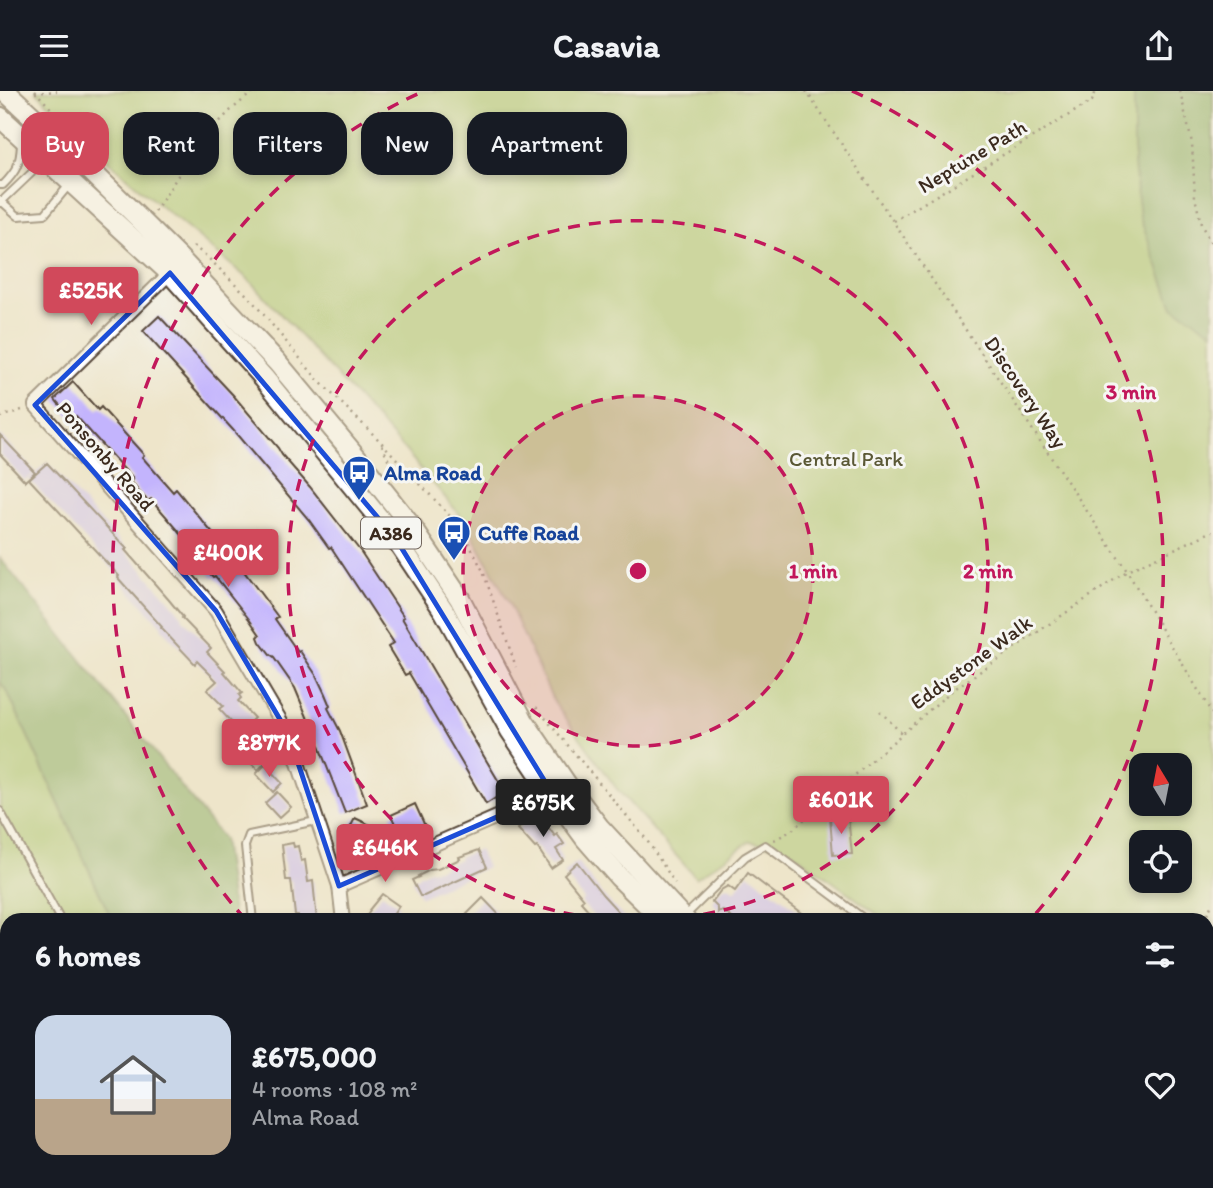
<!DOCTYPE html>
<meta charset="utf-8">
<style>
:root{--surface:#171b24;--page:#242831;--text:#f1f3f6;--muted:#9ea1a6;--line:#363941;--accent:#d1495b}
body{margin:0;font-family:Itim,sans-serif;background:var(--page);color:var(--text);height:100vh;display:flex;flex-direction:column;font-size:26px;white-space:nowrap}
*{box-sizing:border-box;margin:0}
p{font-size:23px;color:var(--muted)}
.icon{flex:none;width:38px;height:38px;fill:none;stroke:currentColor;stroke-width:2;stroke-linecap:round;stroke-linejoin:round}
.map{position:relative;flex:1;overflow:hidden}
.drawer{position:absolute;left:0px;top:822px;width:1214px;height:275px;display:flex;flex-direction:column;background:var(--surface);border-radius:21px 21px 0 0;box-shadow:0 4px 10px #0003}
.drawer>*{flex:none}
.hud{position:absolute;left:21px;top:21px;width:700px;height:63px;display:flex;gap:14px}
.needle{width:46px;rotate:350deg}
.tools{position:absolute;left:1129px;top:662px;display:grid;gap:14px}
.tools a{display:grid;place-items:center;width:63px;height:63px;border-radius:14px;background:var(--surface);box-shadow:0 4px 10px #0003;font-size:35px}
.price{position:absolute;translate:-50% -60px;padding:0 16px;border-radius:7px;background:var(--accent);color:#fff;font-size:23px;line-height:46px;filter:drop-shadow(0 2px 4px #0008)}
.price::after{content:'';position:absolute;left:50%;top:42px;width:21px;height:16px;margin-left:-10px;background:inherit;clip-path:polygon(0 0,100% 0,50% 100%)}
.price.active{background:#222;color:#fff}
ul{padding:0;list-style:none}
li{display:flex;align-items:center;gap:21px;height:175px;padding:0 35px}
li+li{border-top:2px solid var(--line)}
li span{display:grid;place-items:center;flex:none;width:196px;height:140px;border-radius:21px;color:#555}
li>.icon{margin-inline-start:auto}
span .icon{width:84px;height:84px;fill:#fffc;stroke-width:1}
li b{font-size:30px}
h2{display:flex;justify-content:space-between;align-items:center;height:84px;padding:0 35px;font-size:30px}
.chip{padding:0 24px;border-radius:21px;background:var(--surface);box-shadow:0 4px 10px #0003;font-size:24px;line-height:63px}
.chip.active{background:var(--accent);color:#fff}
header{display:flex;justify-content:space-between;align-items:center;height:91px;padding:0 35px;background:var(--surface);font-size:32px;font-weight:700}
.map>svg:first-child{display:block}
.green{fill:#a4c46c;stroke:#707745;stroke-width:2;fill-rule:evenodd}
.forest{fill:#83aa60;stroke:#5f6a3f;stroke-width:2}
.building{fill:#c3b4fd}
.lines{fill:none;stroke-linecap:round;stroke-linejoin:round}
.service-casing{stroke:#564638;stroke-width:10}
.minor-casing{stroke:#564638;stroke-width:16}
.primary-casing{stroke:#564638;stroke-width:23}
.path{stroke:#564638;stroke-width:2.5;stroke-dasharray:2 5;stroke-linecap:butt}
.service{stroke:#fff;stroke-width:6}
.minor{stroke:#fff;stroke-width:12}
.primary{stroke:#fff;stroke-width:19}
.marked{fill:none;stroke:#1d4ed8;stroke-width:5;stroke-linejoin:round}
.ring{fill:none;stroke:#c2185b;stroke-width:3.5;stroke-dasharray:12 9}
.labels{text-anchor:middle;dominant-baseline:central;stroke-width:6;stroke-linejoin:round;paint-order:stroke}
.shield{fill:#f6f6f2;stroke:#73675e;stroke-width:2}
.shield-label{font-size:19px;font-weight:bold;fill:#3b2a1e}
.street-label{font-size:21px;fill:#3b2a1e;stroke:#f6f6f2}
.park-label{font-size:21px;fill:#5a5835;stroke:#f6f6f2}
.transit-label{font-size:21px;font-weight:bold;fill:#164399;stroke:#f6f6f2;text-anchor:start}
.centre{fill:#c2185b;stroke:#f6f6f2;stroke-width:3.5}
.ring-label{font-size:21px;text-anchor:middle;font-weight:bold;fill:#c2185b;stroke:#f6f6f2;stroke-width:6;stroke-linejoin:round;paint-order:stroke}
</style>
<header><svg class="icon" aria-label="menu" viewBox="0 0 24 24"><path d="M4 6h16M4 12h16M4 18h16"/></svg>Casavia<svg class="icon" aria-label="share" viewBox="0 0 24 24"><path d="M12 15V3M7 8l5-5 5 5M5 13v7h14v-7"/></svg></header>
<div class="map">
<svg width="1213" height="1097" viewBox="0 0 1213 1097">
<rect width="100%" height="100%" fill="#f6f6f2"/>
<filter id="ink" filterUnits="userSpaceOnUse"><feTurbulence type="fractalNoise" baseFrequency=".0143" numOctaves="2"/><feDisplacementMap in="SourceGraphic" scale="14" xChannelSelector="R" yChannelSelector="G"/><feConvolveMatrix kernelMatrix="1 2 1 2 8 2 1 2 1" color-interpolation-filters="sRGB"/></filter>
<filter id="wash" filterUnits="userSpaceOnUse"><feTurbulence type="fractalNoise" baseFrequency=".00686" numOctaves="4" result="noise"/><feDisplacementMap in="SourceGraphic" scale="28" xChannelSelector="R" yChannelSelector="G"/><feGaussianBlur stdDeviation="1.57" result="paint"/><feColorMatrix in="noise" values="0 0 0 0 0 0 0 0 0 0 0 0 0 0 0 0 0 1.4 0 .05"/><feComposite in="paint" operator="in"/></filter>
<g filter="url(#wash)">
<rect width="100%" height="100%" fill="#eee5ca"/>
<g class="green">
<path d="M36,0H1213V1075L1208,1081V830L885,829L788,758L750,750L696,787L617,698L553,609L509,512L465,430L399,352L248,188L134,93L68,33ZM1141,674H1180V712H1141ZM1141,751H1180V789H1141Z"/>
<path d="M0,591L7,600L112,829L7,830V959H0Z"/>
<path d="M1059,1090H1200L1194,1097H1068Z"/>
</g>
<g class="forest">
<path d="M1134,0H1213V241L1173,216L1140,127L1134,73Z"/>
<path d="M0,467L223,748L234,829H112L7,600L0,591Z"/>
<path d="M126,1090H268L269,1097H126Z"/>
</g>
<g id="blocks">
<g class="building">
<path d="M159,225L233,304L278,357L282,364L310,396L361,461L404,526L402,527L505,701L486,713L409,582L405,584L388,556L394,552L331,456L329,457L309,429L233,339L143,240Z"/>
<path d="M73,291L98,319L101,316L126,344L144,364L142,366L173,401L176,398L214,444L212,445L237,477L240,475L278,526L275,528L298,561L300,560L316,584L325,603L330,615L328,617L340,640L367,713L345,722L315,645L309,633H310L295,597L274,567L270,564L260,551L258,546L260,544L249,528L215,485L213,486L204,476L197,465L198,464L177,438L151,408L148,410L139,401L130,390L133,388L76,325L73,328L58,312L55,308Z"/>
<path d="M0,344L35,381L25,390L0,363Z"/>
<path d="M47,372L127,458L125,459L169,509L183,526L182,527L211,557L207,561L225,580L224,581L242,602L239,604L241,607L238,610L254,627L249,632L258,642L255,644L274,663L258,679L244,665L251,658L232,638L235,635L219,618L223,615L207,599L217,590L197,570L195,573L161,537L162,536L118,487L119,485L29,388Z"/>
<path d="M265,674L282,692L273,701L256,683Z"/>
<path d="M277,701L291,716L279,727L265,712Z"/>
<path d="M415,713L425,735L401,746L391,724Z"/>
<path d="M533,723L538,728L541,727L555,745L557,743L564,753L556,758L563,769L551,777L537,756L535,757L518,738Z"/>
<path d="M848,725L852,763L833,764L830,727Z"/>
<path d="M355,727L379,738L369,761L344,749Z"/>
<path d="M293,752L294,756L298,755L301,770L305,769L308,791L313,790L317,830H298V824H295L291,789H286L282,754Z"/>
<path d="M479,759L487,776L424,805H420L412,789L419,786L418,785L430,779L438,778L460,768L459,766Z"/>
<path d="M577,771L603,804L627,830H598L581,811L584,808L564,783Z"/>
<path d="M748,782L765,795L812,830H736L723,820L718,822V817L712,811L721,799L728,795L735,800Z"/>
<path d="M382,803L399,815L389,830H363L370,820L369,819Z"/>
<path d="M483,807L505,830H474L467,823Z"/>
</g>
</g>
</g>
<g filter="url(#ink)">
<use href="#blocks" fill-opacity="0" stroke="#564638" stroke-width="2"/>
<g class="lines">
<defs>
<g id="service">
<path d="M0,94H3C17,80 20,73 21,53"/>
<path d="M0,109L18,125L45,123L69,94"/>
<path d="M0,112L44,70"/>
<path d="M0,720L61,830"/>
<path d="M684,826L745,766L765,754L867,830"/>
<path d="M253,830L245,755L249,744L316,730"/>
<path d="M0,954H7"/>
<path d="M837,1090L846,1097"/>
<path d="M672,1097L679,1090"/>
</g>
<g id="minor">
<path d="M170,182L35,314L216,520L288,642L339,795L343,830"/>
<path d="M339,795L552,702"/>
<path d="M371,1090L372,1097"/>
<path d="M689,1090L697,1097"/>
<path d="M530,1097L537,1090"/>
</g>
<g id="primary">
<path d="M5,0L89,78L179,167L277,271L363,374L411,435L460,508L523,629L567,694L599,736L686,830"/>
<path d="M0,26L170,182L264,287L396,448L444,520L510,639L552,702L585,747L619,786L664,830"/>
<path d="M1027,1090L1036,1097"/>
</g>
</defs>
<use href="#service" class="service-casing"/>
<use href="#minor" class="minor-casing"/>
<use href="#primary" class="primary-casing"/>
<g class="path">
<path d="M35,0L56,23"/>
<path d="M806,0L1127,480L1213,624"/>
<path d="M1180,0L1192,52L1195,106L1201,133L1213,157"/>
<path d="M35,2L57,0"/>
<path d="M155,121L198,53L230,20L254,0"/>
<path d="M894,130L1092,10L1096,0"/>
<path d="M193,155L205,164L249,206L318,289L380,350L461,437L483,480L516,576"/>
<path d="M0,326L22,319"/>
<path d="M382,354L396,386"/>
<path d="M536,616L646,748L675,792"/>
<path d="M880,620L902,643"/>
<path d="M774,749L791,740L950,601L1127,480L1213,440"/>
<path d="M1204,830L1213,811"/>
<path d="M0,993L7,994"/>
<path d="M0,1041H7"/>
<path d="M105,1097L106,1090"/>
</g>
<use href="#service" class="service"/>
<use href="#minor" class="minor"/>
<use href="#primary" class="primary"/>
</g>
</g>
<path d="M0 0H1213V1097H0ZM170,182L396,448L552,702L339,795L288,642L216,520L35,314Z" fill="#eee5ca" fill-opacity=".55" fill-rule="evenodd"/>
<path class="marked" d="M170,182L396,448L552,702L339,795L288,642L216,520L35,314Z"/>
<circle cx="638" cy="480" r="175" fill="#c2185b" fill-opacity=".12"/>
<g class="ring">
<circle cx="638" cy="480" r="175"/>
<path d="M617 829A350 350 0 1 1 659 829"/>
<path d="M245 828A525 525 0 0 1 424 0M852 0A525 525 0 0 1 1031 828"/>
</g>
<defs>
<symbol id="bus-pin" viewBox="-11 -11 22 30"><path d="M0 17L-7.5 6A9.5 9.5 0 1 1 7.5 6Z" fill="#1a4fb4" stroke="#f6f6f2"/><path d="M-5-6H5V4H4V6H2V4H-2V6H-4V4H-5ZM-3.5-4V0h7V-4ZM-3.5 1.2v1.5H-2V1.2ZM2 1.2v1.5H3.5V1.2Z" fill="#fff"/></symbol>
</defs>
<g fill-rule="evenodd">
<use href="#bus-pin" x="340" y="362" width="38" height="52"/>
<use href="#bus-pin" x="435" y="422" width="38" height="52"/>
</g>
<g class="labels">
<rect class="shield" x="361" y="426.5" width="60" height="31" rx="5"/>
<g class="shield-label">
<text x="391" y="442">A386</text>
</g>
<g class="street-label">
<text transform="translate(972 65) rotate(-31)">Neptune Path</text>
<text transform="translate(1026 301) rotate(56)">Discovery Way</text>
<text transform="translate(106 365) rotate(49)">Ponsonby Road</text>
<text transform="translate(971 571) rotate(-36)">Eddystone Walk</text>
</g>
<g class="park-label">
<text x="846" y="367">Central Park</text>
</g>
<g class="transit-label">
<text x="384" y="381">Alma Road</text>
<text x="478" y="441">Cuffe Road</text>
</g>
</g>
<circle cx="638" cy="480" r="10" class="centre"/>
<g class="ring-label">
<text x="1131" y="308">3 min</text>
<text x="813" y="487">1 min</text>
<text x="988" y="487">2 min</text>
</g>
</svg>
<div class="tools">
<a><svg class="needle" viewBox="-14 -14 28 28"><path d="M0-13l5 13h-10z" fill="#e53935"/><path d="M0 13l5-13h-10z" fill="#9ea1a6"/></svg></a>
<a><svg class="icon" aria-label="locate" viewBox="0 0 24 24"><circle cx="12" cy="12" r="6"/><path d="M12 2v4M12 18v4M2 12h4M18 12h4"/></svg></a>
</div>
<b class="price" style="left:91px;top:236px">£525K</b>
<b class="price" style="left:228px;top:498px">£400K</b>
<b class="price" style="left:269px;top:688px">£877K</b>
<b class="price" style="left:841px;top:745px">£601K</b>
<b class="price active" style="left:543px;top:748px">£675K</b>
<b class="price" style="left:385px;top:793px">£646K</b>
<div class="hud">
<a class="chip active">Buy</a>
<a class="chip">Rent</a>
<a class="chip">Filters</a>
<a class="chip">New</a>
<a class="chip">Apartment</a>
</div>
<section class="drawer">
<h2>6 homes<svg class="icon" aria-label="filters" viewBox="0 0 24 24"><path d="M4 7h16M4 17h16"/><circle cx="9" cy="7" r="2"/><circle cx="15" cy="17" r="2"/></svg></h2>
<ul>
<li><span style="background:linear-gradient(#c9d6e8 60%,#b9a48a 0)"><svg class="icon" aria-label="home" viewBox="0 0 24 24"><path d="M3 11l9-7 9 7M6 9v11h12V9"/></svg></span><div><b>£675,000</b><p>4 rooms · 108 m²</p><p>Alma Road</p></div><svg class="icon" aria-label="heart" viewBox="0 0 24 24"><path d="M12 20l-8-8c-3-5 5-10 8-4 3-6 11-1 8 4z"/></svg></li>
</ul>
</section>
</div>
